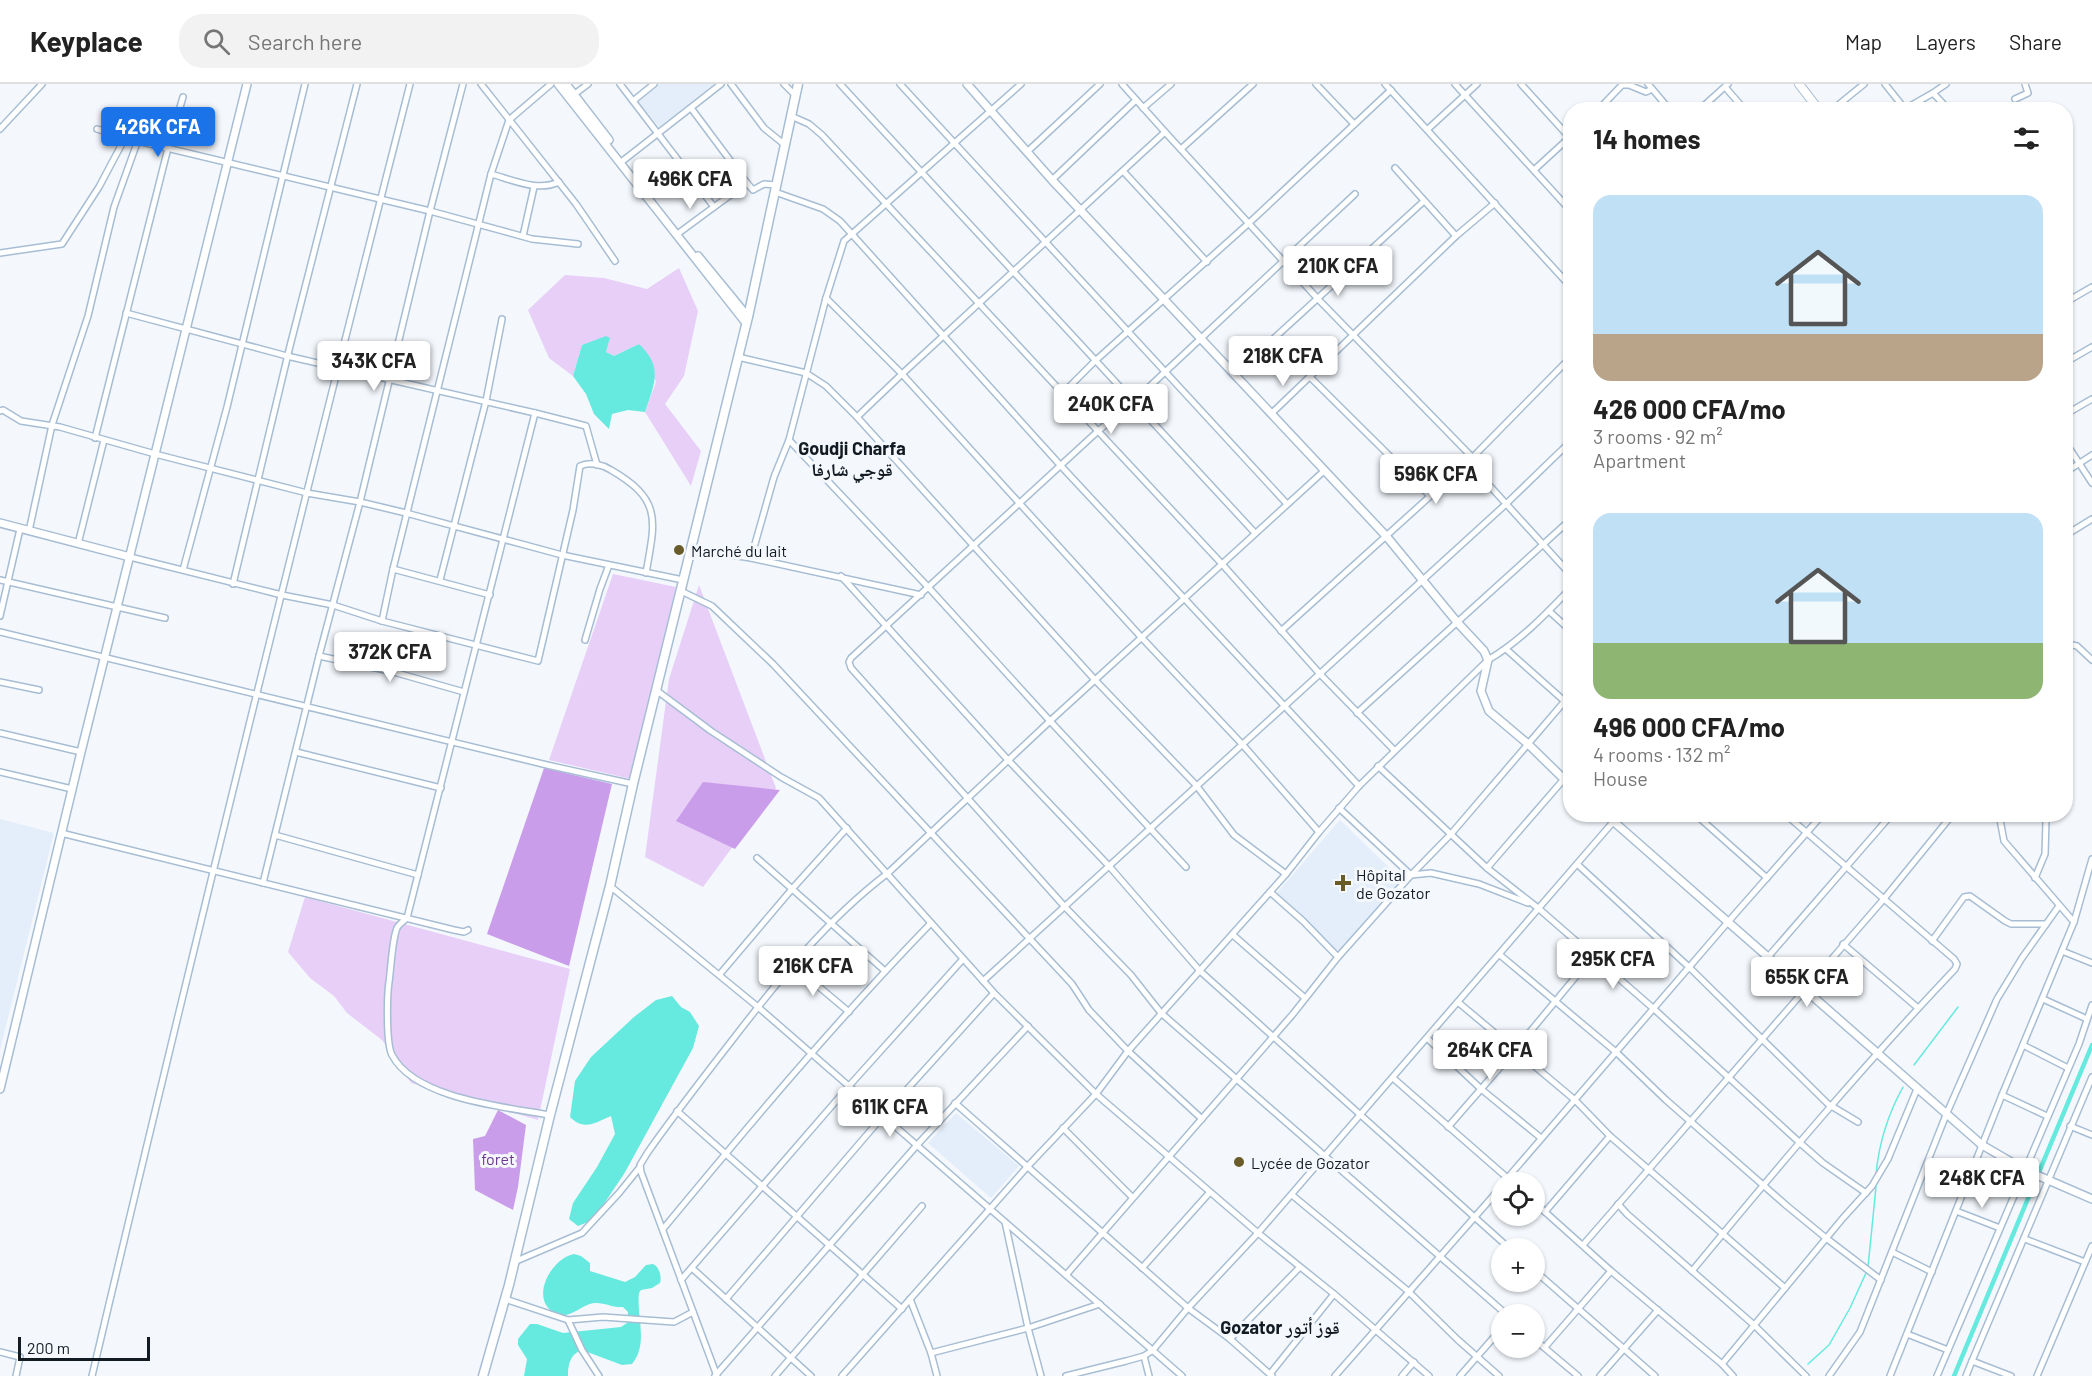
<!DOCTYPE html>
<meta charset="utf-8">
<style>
:root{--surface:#fff;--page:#f2f2f2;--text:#222;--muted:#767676;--line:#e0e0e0;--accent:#1a73e8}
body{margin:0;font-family:Barlow,"Noto Naskh Arabic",sans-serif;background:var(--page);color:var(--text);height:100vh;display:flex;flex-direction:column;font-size:22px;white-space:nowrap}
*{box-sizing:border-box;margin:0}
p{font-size:20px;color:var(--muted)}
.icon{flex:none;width:33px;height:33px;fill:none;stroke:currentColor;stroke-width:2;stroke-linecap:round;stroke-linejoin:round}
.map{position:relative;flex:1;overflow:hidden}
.sheet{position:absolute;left:1563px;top:18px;width:510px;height:720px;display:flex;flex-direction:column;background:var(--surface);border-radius:24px;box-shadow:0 2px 4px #0004}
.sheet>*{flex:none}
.controls{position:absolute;left:1491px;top:1088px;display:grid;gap:12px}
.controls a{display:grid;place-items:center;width:54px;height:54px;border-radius:50%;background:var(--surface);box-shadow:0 2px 4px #0004;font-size:30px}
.scale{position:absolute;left:18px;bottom:15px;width:132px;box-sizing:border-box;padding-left:6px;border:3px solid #121a22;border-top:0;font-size:16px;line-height:21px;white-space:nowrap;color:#121a22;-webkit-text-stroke:4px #f4f8fd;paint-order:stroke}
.price{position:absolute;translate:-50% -51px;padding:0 14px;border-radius:6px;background:#fff;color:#222;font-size:20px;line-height:39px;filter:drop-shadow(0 2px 3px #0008)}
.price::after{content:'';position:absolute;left:50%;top:36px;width:18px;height:14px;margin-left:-9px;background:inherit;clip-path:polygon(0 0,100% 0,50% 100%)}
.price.current{background:var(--accent);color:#fff}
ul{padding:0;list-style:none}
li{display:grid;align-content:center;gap:12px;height:318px;padding:0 30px}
li span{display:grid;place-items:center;height:186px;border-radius:18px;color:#555}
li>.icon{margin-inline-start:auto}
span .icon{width:108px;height:108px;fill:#fffc;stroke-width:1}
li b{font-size:26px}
h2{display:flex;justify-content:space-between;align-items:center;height:72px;padding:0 30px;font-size:26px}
header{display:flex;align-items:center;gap:36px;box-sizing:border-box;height:84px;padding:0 30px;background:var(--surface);border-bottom:2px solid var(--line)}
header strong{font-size:28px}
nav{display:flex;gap:33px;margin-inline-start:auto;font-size:21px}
.search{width:420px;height:54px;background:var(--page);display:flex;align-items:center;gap:15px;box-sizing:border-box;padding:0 21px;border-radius:24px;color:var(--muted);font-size:22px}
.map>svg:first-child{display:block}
.built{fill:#e3eefa}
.green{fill:#e7cff8}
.forest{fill:#ca9dea}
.water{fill:#66e9de}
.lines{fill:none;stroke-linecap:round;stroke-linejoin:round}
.stream{stroke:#66e9de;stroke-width:1.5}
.canal{stroke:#66e9de;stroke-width:4.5}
.minor-casing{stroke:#a7bdd3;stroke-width:8}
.tertiary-casing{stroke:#a7bdd3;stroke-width:10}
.secondary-casing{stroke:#a7bdd3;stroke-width:10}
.trunk-casing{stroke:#a7bdd3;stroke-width:11}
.minor{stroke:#fff;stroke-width:5}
.tertiary{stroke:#fff;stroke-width:7}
.secondary{stroke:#fff;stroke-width:8}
.trunk{stroke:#fff;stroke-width:8}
.poi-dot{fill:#695c29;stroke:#f4f8fd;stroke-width:2}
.labels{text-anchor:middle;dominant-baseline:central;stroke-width:6;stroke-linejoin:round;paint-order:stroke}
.poi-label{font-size:16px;fill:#121a22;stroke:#f4f8fd;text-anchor:start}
.park-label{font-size:16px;fill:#6f3791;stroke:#f4f8fd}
.neighbourhood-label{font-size:18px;font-weight:bold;fill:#121a22;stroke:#f4f8fd}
</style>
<header>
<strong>Keyplace</strong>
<div class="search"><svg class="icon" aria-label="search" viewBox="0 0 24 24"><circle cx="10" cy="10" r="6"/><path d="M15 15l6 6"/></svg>Search here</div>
<nav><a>Map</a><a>Layers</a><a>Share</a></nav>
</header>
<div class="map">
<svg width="2092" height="1292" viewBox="0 0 2092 1292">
<rect width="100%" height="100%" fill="#f4f8fd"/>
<g class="built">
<path d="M660,0H714L659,43L638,18Z"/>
<path d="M0,735L54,749L0,966Z"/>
<path d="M1340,736L1402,796L1333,873L1303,837L1276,810Z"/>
<path d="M956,1029L1019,1082L991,1114L928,1059Z"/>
</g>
<g class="green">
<path d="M679,184L698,227L684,292L665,320L701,367L691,402L645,328L656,298L639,260L614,272L606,268L610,254L582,261L573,292L549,274L528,226L565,191L604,194L647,205Z"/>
<path d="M613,490L676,503L631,695L549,676Z"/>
<path d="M699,501L776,704L703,803L645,773L669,595Z"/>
<path d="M305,813L570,885L538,1036L411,999L382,956L347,929L334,912L310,894L288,868Z"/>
</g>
<g class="forest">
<path d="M544,684L612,700L569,882L487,850Z"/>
<path d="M703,698L780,706L735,765L676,737Z"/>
<path d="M498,1026L526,1041L518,1103L513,1126L475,1106L473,1055L485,1052Z"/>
</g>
<g class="water">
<path d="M606,252L610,254L606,268L614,272L639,260C663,283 655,299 645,328L628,326L612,330L609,345L594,330L586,310L573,292L582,261Z"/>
<path d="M672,912L681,923L690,928L699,942L693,964L624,1090L593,1136L578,1142L569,1135L573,1119L597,1083L615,1050L611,1032C595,1039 584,1047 570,1033L575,997L591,973L634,933L656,916Z"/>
<path d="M574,1170L581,1172L590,1179V1187L625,1198L635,1193L646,1181L653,1180C659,1182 662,1193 660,1199L652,1204L641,1206L639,1209C636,1233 649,1259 632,1280L622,1281L582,1266C570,1270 568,1281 568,1292H524L527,1275L518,1261V1255L530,1240H537L563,1249L621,1243L627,1239L628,1228L623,1223C613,1224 604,1218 594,1219C582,1221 574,1231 561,1232C526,1221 549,1175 574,1170Z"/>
</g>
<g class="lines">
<g class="stream">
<path d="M1914,981L1958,923"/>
<path d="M1876,1090C1879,1059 1888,1030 1903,1003"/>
<path d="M1868,1183L1876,1103"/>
<path d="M1808,1280L1829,1261L1850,1224L1866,1189"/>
</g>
<path class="canal" d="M1954,1292L2092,961"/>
<defs>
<g id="minor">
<path d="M481,0L576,120L615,177"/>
<path d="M620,0L714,123L747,99L753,106L764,100L776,101"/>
<path d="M731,0L764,44L785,61"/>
<path d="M784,0L796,12"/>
<path d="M840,0L1255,449"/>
<path d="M900,0L1287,420"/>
<path d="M1122,0L1165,48"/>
<path d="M1316,0L1354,40"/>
<path d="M1385,0L1570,202"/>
<path d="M1455,0L1570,126"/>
<path d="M1521,0L1570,54"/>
<path d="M1648,0L1670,26"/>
<path d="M1885,0L1905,25L1933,9L1949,26"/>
<path d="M1725,3L1745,26"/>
<path d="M1933,9L1946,0"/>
<path d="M572,12L588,0"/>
<path d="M2015,15L2028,9L2025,0"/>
<path d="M633,17L654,0"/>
<path d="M691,24L747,99"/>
<path d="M1143,24L1171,0"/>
<path d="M1598,26L1622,1H1629L1646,8L1652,5"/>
<path d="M1699,26L1728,0"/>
<path d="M1832,26L1864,0"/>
<path d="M791,32L809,40L822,51L1222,480L1320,590L1394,666"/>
<path d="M0,45L42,0"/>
<path d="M97,45L125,54L430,127L532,155L578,160"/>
<path d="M1428,45L1477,0"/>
<path d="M1181,65L1253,0"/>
<path d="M1028,67L1100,0"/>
<path d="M620,79L721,0"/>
<path d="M1395,84L1456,152"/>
<path d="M1534,86L1570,53"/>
<path d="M1123,87L1207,178"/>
<path d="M491,90C513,96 537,108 559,98"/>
<path d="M1052,96L1136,16"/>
<path d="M775,108L823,125L840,137L1061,382L1359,702"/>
<path d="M1355,110L1133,318L1098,347L851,574L849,578L851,584L1065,823L1131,891L1161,929L1506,1230"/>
<path d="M676,151L714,123"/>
<path d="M523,152L534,103"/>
<path d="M0,169L62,160L99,103L125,54"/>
<path d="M826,214L902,290L1165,48L1318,215L1472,373"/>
<path d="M2066,218L2092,203"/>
<path d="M126,229L287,272L535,329"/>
<path d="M738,273L806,289L826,302L857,333L1096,597L1196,701L1234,751L1286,790"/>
<path d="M2066,278L2092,263"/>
<path d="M1235,290L1424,117"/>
<path d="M1310,293L1429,411"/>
<path d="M1063,309L1095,277L1249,139L1391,6"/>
<path d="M0,327L3,326L21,337L60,343L155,370L307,409L360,418L406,429L562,471L683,496"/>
<path d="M1272,329L1456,152L1495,119"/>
<path d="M2066,330L2092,315"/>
<path d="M857,333L902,290L1142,554L1242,660L1319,748"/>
<path d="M95,354L168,64L183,13"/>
<path d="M789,356L929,504L1050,637L1186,783"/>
<path d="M2066,359L2092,399"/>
<path d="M1468,378L1570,490"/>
<path d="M2066,388L2092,371"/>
<path d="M29,447L52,341L88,232L114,123L138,56"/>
<path d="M2066,451L2092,435"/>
<path d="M78,460L104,356"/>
<path d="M692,465L751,474L921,511"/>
<path d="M130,473L282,511L333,521L382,537L538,577L573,426L580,382C590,377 603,381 611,386C663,416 655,437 646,489"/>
<path d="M751,474L774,393L789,356L826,214L844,157L1021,0"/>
<path d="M393,485L490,511"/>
<path d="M183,486L227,323L305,0"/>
<path d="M841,492L1008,676L1109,782L1200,887L1509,1164"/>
<path d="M0,496L165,534"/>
<path d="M440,496L486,317L502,235"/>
<path d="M233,500L290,262L357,0"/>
<path d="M681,507L712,522L773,580L1072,900L1089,926L1128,967L1202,1035"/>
<path d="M1549,527L1570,546"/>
<path d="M0,532L20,445"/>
<path d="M382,537L393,485L491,90L509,36L551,0"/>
<path d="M1281,547L1468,378L1570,274"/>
<path d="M0,548L547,681L633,700"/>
<path d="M585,556L600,505L609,481"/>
<path d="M2066,562L2068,560L2077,562L2092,576"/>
<path d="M1506,565L1570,622"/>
<path d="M319,572L390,587L464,608"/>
<path d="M0,598L39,606"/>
<path d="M656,606L711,647L781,693L819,714L994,909L1096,1010L1258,1149L1334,1210L1429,1292"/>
<path d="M1357,629L1570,436"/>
<path d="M0,649L81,668"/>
<path d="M296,668L441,704"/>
<path d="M1378,682L1487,784L1538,824L1654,925L1799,1058L1823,1079L1866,1109"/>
<path d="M0,688L72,705"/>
<path d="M1339,724L1411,791L1431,789L1479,800L1528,819"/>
<path d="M1695,730L1767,794"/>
<path d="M1999,730L2004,757L2074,838"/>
<path d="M61,749L454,846L464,848L468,846"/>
<path d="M275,751L418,791"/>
<path d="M757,774L885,887"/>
<path d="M1577,780L1690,884L1828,1020L1858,1038"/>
<path d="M1487,784L1564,695"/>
<path d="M2035,794L2045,770L2046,736"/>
<path d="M263,799L319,572L360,418L430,127L463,0"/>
<path d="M610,802L758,923L1182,1292"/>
<path d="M1270,808L1303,837L1338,873"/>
<path d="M1233,851L1305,914"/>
<path d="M1932,857L1964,813L1970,812L2005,837L2011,840H2046"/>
<path d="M1843,860L1918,924"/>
<path d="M2062,867L2092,879"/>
<path d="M1500,871L1616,968L1666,1016L1787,1122L1826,1154L1881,1196"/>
<path d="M1768,873L1892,730"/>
<path d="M793,881L849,928"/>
<path d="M720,890L792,805L847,744"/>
<path d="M983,897L1506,420L1570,358"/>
<path d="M2043,915L2087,935"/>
<path d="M1459,919L1575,1016L1610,1052L1785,1204"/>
<path d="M1428,955L1481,1005L1541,1054"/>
<path d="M2023,961L2068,984"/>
<path d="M1393,994L1512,1098"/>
<path d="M2002,1011L2047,1032"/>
<path d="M955,1019L1188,1224L1230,1255L1272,1292"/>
<path d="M677,1027L902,1225"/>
<path d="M550,1031C505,1023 415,1015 392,971C386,960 387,912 389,898C391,885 392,856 397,844C399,840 404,837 407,834L535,329L586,342L597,381"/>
<path d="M2070,1042L2092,1051"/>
<path d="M1448,1043L1515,966L1592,873"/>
<path d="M1063,1044L1132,1113"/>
<path d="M1504,1098L1728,838L1823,730"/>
<path d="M1292,1111L1408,1207L1458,1256L1499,1292"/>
<path d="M1534,1118L1611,1187L1722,1280L1733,1292"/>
<path d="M1618,1120L1627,1130L1754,1241L1806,1292"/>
<path d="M1956,1127L2000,1144"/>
<path d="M1545,1128L1610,1052"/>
<path d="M1005,1138L1028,1244L1041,1292"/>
<path d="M663,1145C749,1041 837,936 931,839"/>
<path d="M2025,1155L2085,1178"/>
<path d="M1583,1161L1883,816L1953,730"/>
<path d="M1892,1168L1932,1188"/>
<path d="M514,1178L582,1149L619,1109L640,1083"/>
<path d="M1142,1184L1210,1108"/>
<path d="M693,1185L811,1292"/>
<path d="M1534,1186L1655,1292"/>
<path d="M1692,1187C1777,1084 1863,982 1955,885L1957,880L1954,875L1785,730"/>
<path d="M1066,1191L1293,930L1338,873L1411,791L1451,750L1570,611"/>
<path d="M681,1196L849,1002L963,875"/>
<path d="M505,1215L568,1236L603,1233L674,1238L693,1228"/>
<path d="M726,1215L883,1032L994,909"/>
<path d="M910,1215L931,1269L937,1292"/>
<path d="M568,1236L582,1266L599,1292"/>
<path d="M1907,1250L1948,1266"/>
<path d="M1230,1255L1299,1184"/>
<path d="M1534,1255L1578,1292"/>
<path d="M1545,1263L1611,1187"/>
<path d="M0,1268L20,1273L16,1292"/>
<path d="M931,1269L1028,1244L1100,1220"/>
<path d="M1144,1272L1149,1292"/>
<path d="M1722,1280L1843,1134L1872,1102L1888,1075L1917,1005"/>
<path d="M1270,1290L1334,1210"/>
<path d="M92,1292C194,860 300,430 410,0"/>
<path d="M715,1292L917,1061L1028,942"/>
<path d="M717,1292L641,1088L640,1081L648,1068C674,1031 702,995 730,959C777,898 826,836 888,789L1050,637L1325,386"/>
<path d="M775,1292L922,1122"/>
<path d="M842,1292L1027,1083L1096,1010L1128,967L1286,790L1319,748L1359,702L1488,576C1519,558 1545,531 1570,505"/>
<path d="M1066,1292L1126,1277L1144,1272L1153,1266L1188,1224L1258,1149L1620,730"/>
<path d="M1335,1292L1502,1102"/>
<path d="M1402,1292L1414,1278"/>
<path d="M1460,1292L1502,1244"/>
<path d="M1600,1292L1658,1226"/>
<path d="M1829,1292L1860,1248L1946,1031L1997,915L2022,874L2059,822"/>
<path d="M1890,1292L2002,1011L2074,838L2092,775"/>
<path d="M1937,1292L2079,960L2092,921"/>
<path d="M1966,1292L1972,1277"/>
<path d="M2011,1292L1972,1277L2092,993"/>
<path d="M2037,1292L2092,1162"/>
</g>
<g id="tertiary">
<path d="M558,0L746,239"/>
<path d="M566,0L609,56"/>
<path d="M967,0L1052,96L1387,453L1457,538L1484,567L1488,576L1481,607L1489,627L1528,660L1570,701"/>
<path d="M698,172L748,233"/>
<path d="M0,439L130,473"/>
<path d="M1605,730L1982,1061L2025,1086L2092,1115"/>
<path d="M0,1005L81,668L247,0"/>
</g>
<path id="secondary" d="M1799,0L1819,26"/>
<path id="trunk" d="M483,1292L509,1201L550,1031L610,802L633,700L748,233L798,0"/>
</defs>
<use href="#minor" class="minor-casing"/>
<use href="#tertiary" class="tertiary-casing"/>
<use href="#secondary" class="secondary-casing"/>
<use href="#trunk" class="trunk-casing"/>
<use href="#minor" class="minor"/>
<use href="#tertiary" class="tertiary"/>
<use href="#secondary" class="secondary"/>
<use href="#trunk" class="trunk"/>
</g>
<g class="poi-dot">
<circle cx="679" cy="466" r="6"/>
<path d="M1340 790h6v6h6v6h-6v6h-6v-6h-6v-6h6z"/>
<circle cx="1239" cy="1078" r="6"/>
</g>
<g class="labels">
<g class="poi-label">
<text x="691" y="466">Marché du lait</text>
<text x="1356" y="790">Hôpital<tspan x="1356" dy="18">de Gozator</tspan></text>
<text x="1251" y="1078">Lycée de Gozator</text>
</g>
<g class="park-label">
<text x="498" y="1074">foret</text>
</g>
<g class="neighbourhood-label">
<text x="852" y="364">Goudji Charfa<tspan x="852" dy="21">قوجي شارفا</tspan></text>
<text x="1280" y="1243">Gozator قوز أتور</text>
</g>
</g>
</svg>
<div class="controls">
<a><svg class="icon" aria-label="locate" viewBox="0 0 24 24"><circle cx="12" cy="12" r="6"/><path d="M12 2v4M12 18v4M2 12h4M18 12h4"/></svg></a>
<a>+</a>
<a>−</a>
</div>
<div class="scale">200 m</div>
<b class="price current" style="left:158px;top:74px">426K CFA</b>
<b class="price" style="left:690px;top:126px">496K CFA</b>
<b class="price" style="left:1338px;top:213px">210K CFA</b>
<b class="price" style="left:1283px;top:303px">218K CFA</b>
<b class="price" style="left:374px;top:308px">343K CFA</b>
<b class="price" style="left:1111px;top:351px">240K CFA</b>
<b class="price" style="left:1436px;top:421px">596K CFA</b>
<b class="price" style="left:390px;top:599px">372K CFA</b>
<b class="price" style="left:1613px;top:906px">295K CFA</b>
<b class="price" style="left:813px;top:913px">216K CFA</b>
<b class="price" style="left:1807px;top:924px">655K CFA</b>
<b class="price" style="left:1490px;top:997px">264K CFA</b>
<b class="price" style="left:890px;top:1054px">611K CFA</b>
<b class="price" style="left:1982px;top:1125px">248K CFA</b>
<section class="sheet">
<h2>14 homes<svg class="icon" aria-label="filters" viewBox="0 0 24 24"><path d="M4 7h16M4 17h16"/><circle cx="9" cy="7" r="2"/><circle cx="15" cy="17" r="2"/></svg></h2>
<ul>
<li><span style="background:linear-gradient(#bfe0f5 75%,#b9a48a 0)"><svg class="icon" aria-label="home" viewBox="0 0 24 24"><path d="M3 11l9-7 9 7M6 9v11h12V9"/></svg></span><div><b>426 000 CFA/mo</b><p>3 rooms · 92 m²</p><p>Apartment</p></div></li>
<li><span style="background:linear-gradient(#bfe0f5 70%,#8fb573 0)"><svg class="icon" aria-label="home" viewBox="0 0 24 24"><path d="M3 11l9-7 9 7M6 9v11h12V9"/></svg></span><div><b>496 000 CFA/mo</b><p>4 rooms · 132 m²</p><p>House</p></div></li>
</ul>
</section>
</div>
